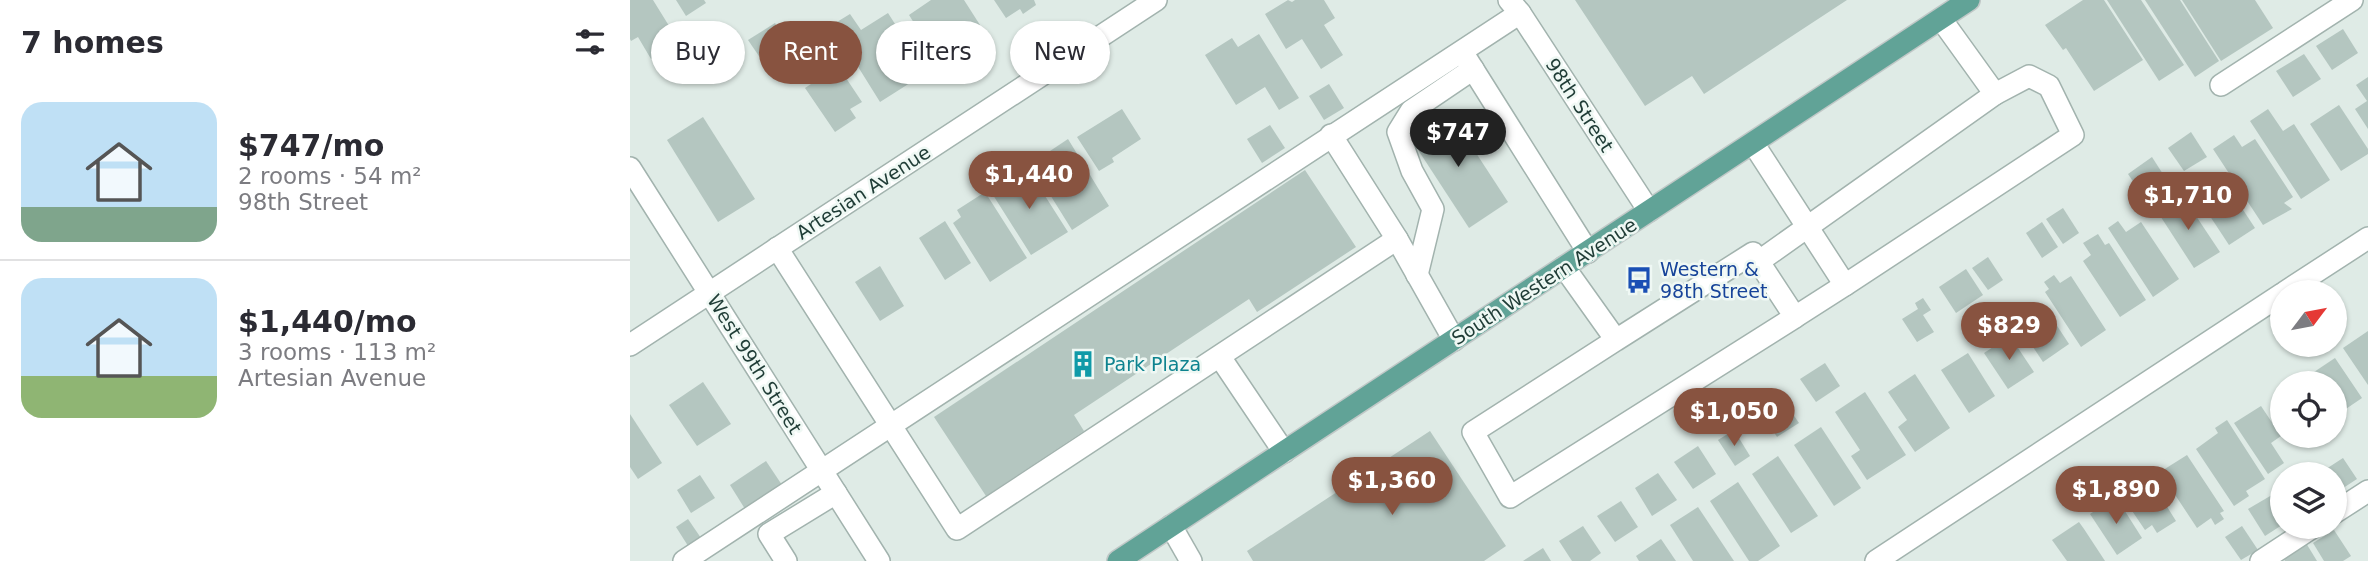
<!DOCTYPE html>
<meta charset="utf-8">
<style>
:root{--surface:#fff;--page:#f7f7f7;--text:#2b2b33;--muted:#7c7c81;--line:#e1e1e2;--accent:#885340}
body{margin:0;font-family:"DejaVu Sans",sans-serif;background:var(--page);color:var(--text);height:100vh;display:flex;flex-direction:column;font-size:26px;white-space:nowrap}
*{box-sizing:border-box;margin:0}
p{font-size:23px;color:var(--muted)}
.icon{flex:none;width:38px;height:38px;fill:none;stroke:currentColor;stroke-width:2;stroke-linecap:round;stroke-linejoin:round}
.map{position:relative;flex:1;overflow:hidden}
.panel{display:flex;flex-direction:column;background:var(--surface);width:630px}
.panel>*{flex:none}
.guide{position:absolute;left:21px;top:21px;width:665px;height:63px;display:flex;gap:14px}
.needle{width:46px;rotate:58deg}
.controls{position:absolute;left:1640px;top:280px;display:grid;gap:14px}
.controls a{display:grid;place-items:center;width:77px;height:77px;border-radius:50%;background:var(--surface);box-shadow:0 2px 5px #0004;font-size:35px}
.price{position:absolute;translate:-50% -60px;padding:0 16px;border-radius:24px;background:var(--accent);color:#fff;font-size:23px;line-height:46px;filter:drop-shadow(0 2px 4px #0008)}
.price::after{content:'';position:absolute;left:50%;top:42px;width:21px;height:16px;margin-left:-10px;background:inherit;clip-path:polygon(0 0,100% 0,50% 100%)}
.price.current{background:#222;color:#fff}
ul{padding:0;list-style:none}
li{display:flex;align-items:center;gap:21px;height:175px;padding:0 21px}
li+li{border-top:2px solid var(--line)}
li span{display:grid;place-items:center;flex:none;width:196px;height:140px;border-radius:21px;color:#555}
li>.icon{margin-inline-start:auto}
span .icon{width:84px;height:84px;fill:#fffc;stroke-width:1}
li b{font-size:30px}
h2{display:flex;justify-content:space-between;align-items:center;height:84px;padding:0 21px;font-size:30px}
.tag{padding:0 24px;border-radius:32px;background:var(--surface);box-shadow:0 2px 5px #0004;font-size:24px;line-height:63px}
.tag.current{background:var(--accent);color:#fff}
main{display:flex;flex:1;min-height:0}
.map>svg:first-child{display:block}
.building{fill:#b4c6c0}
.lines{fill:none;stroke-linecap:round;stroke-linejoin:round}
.minor-casing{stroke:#a2b3ae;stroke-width:24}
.major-casing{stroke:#c0c8c7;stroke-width:24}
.minor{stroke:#fff;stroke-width:21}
.major{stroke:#61a397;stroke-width:21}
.labels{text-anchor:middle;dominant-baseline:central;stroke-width:5;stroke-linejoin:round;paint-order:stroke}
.street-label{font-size:19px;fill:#1f3c36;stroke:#eff8f4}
.transit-label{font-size:19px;fill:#164399;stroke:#eff8f4;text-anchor:start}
.culture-label{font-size:19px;fill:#0d838f;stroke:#eff8f4;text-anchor:start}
</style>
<main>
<section class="panel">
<h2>7 homes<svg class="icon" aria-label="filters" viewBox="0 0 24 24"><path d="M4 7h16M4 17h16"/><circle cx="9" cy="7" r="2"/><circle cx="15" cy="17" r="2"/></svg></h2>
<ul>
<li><span style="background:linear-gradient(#bfe0f5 75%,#7fa58c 0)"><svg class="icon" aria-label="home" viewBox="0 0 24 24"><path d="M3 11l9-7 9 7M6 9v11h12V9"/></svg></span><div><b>$747/mo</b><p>2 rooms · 54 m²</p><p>98th Street</p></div></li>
<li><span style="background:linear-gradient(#bfe0f5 70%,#8fb573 0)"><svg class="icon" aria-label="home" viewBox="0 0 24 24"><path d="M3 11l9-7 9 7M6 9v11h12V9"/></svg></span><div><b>$1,440/mo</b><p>3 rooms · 113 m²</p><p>Artesian Avenue</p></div></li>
</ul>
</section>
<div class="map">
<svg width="1738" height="561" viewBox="0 0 1738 561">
<rect width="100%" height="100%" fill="#dfebe6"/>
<g class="building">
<path d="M0,0H23L49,42L21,59L8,37L1,41L0,39Z"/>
<path d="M46,0H74L76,3L56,16Z"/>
<path d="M301,0H334L350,25L337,33L343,43L321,57L317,51L306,58L279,15Z"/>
<path d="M364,0H404L406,5L393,14L390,9L376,18Z"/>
<path d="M658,0L662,2L665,0H694L705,18L694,25L713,55L691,69L672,39L656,49L635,14Z"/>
<path d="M945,0H1217L1074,94L1062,76L1015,106Z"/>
<path d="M1453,0H1474L1513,60L1464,91L1436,48L1433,50L1415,25Z"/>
<path d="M1477,0H1511L1554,65L1529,81Z"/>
<path d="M1515,0H1550L1589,61L1565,77Z"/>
<path d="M1552,0H1625L1643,28L1591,61Z"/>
<path d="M258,13L281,49L265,59L280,83L250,102L202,25L220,14L231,30Z"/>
<path d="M145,23L161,49L135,65L118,40Z"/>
<path d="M1713,29L1728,53L1702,70L1686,46Z"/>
<path d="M629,34L669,98L649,110L635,87L606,105L575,55L602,38L608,47Z"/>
<path d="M1674,54L1691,79L1663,97L1646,71Z"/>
<path d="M208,66L232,102L220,109L226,118L205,132L175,88Z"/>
<path d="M1738,77V129L1725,109L1737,101L1726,85Z"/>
<path d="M699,84L714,108L694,120L679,96Z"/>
<path d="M1709,105L1738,149V154L1711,171L1680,124Z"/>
<path d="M492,109L511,139L482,158L484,162L469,171L447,137Z"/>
<path d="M1638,109L1653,131L1664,124L1700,180L1671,199L1620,121Z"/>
<path d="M818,110L878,202L839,228L779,136Z"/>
<path d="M73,117L125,199L88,222L37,140Z"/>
<path d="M640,125L655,148L632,163L617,139Z"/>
<path d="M1561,132L1577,157L1554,171L1538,148Z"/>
<path d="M1604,135L1612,147L1625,139L1663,197L1654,203L1662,209L1633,225L1583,149Z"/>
<path d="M438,139L479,206L442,230L404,169L414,163L411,157Z"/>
<path d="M1522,157L1538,182L1514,198L1498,174Z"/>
<path d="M396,166L438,232L401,255L363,195L372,190L368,185Z"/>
<path d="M675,170L726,247L627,312L619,299L444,415L454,431L356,496L304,417Z"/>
<path d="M1596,184L1625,228L1599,245L1570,201Z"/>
<path d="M355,192L397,258L360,282L323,223L331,217L327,210Z"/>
<path d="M1552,195L1590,252L1564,268L1527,211Z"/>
<path d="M1433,208L1449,233L1433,244L1416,219Z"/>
<path d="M315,221L341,263L315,280L289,238Z"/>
<path d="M1488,221L1496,232L1511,222L1549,279L1523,297L1478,228Z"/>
<path d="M1412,222L1428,247L1412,258L1396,233Z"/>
<path d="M1468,234L1475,245L1479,243L1516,300L1490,317L1453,261L1461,255L1453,243Z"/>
<path d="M1358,257L1373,280L1358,290L1342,268Z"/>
<path d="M250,266L274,306L250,321L225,282Z"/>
<path d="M1336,269L1353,295L1326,313L1309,287Z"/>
<path d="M1424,275L1430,283L1441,276L1476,330L1451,347L1415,292L1419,289L1414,282Z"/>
<path d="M1293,298L1301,310L1293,315L1304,332L1287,342L1272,319L1288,309L1285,303Z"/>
<path d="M1418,312L1439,344L1413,362L1391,329Z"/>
<path d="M1738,331V385L1713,348Z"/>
<path d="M1380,336L1404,372L1378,389L1354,353Z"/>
<path d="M1338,353L1365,396L1339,413L1311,370Z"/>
<path d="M1705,358L1732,398L1707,415L1704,411V383H1686L1681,374Z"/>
<path d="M1195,363L1210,386L1186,402L1170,379Z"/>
<path d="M1285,374L1320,428L1285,452L1268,427L1277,420L1258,392Z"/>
<path d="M73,382L101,424L67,446L39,405Z"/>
<path d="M1235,392L1276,455L1237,480L1221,456L1230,450L1205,412Z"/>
<path d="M1150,395L1169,423L1147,437L1129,409Z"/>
<path d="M1631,406L1651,436L1641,443L1654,463L1638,474L1604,423Z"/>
<path d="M0,414L32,463L8,479L0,467Z"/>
<path d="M1597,420L1635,479L1616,491L1619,496L1604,506L1566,449L1588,433L1585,428Z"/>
<path d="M1191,427L1231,488L1204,506L1164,445Z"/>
<path d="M1104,430L1120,456L1105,466L1088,440Z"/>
<path d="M800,431L876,546L854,561H623L617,551Z"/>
<path d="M1068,446L1086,474L1063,489L1044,462Z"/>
<path d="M1557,455L1594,511L1590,513L1594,519L1585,525L1581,518L1567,528L1530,472Z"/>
<path d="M1148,456L1188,516L1161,533L1122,474Z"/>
<path d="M1713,458L1727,479L1707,492L1704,489V474H1696L1693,471Z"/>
<path d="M136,461L152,485L115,509L100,485Z"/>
<path d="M1028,473L1047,500L1022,516L1005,488Z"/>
<path d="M70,475L85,498L61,513L47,490Z"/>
<path d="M1519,478L1546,521L1527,533L1522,525L1515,530L1492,496Z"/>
<path d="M1108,482L1150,546L1128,561H1119L1080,501Z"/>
<path d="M1647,492L1652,500V525L1635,536L1618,509Z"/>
<path d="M1486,497L1512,538L1487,555L1460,514Z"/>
<path d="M991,501L1008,527L985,542L967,516Z"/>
<path d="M1068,507L1104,561H1063L1040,525Z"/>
<path d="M58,519L73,541L60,549L46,527Z"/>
<path d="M1449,522L1454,529L1475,561H1437L1422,540Z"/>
<path d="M953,526L971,553L960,561H942L929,541Z"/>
<path d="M1612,526L1628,550L1611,560L1595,537Z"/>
<path d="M1704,530L1721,556L1713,561H1694L1683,543Z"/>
<path d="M1031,539L1046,561H1009L1006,556Z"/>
<path d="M1676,543L1687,561H1655L1653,558Z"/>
<path d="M913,548L921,561H893Z"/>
</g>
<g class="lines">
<defs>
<g id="minor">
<path d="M879,0L890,13L1019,211"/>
<path d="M836,58L958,252"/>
<path d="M1591,85L1722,0"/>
<path d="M1123,143L1215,285L1443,135L1419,86L1399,76L1365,94L1311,19"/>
<path d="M0,168L249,561"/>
<path d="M767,239L824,340"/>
<path d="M147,248L327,529L767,239L701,135"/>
<path d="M1128,262L1365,94"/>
<path d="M934,267L986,340L1123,253L1165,317L880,497L843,432L986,340"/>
<path d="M787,275L803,209L782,171L768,132L781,111L843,69"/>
<path d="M1655,292L1738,238"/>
<path d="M1165,317L1215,285"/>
<path d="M0,345L526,0"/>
<path d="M590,357L654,452"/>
<path d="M1704,513L1738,491"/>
<path d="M541,526L561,561"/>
<path d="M54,561L890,13"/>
<path d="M156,561L139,534L206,493"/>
<path d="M1246,561L1652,294"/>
<path d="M1631,561L1683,527"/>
</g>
<path id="major" d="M488,561L1339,0"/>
</defs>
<use href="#minor" class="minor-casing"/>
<use href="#major" class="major-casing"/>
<use href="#minor" class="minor"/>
<use href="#major" class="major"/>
</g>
<defs>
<symbol id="bus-bare" viewBox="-9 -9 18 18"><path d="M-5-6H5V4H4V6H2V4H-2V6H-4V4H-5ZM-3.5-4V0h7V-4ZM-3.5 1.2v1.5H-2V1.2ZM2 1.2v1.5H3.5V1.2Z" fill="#1a4fb4" stroke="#eff8f4" stroke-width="2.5" paint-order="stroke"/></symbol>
<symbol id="building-bare" viewBox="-9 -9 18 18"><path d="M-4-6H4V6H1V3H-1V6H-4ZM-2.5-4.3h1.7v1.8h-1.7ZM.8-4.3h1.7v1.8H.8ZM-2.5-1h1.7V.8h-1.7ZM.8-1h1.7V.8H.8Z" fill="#0f9aa8" stroke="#eff8f4" stroke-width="2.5" paint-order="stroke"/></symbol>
</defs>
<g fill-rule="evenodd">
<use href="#bus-bare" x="990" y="261" width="38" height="38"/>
<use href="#building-bare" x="434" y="345" width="38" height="38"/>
</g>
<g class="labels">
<g class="street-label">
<text transform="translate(950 105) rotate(57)">98th Street</text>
<text transform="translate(233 192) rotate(-33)">Artesian Avenue</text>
<text transform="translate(914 281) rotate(-33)">South Western Avenue</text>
<text transform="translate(125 364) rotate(58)">West 99th Street</text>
</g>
<g class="transit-label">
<text x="1030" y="269">Western &amp;<tspan x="1030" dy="22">98th Street</tspan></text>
</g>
<g class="culture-label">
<text x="474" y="364">Park Plaza</text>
</g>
</g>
</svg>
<div class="controls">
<a><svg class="needle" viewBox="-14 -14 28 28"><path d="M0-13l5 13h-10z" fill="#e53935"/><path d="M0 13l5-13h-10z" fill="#7c7c81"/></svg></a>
<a><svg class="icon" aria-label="locate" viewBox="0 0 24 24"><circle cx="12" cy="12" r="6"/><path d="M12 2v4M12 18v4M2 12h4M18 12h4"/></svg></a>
<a><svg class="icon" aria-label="layers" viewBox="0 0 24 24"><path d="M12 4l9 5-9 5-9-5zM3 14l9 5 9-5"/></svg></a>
</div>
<b class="price current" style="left:828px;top:169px">$747</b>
<b class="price" style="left:399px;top:211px">$1,440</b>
<b class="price" style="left:1558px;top:232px">$1,710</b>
<b class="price" style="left:1379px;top:362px">$829</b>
<b class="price" style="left:1104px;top:448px">$1,050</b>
<b class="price" style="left:762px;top:517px">$1,360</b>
<b class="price" style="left:1486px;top:526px">$1,890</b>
<div class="guide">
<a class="tag">Buy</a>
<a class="tag current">Rent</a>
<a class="tag">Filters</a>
<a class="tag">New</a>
</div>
</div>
</main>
